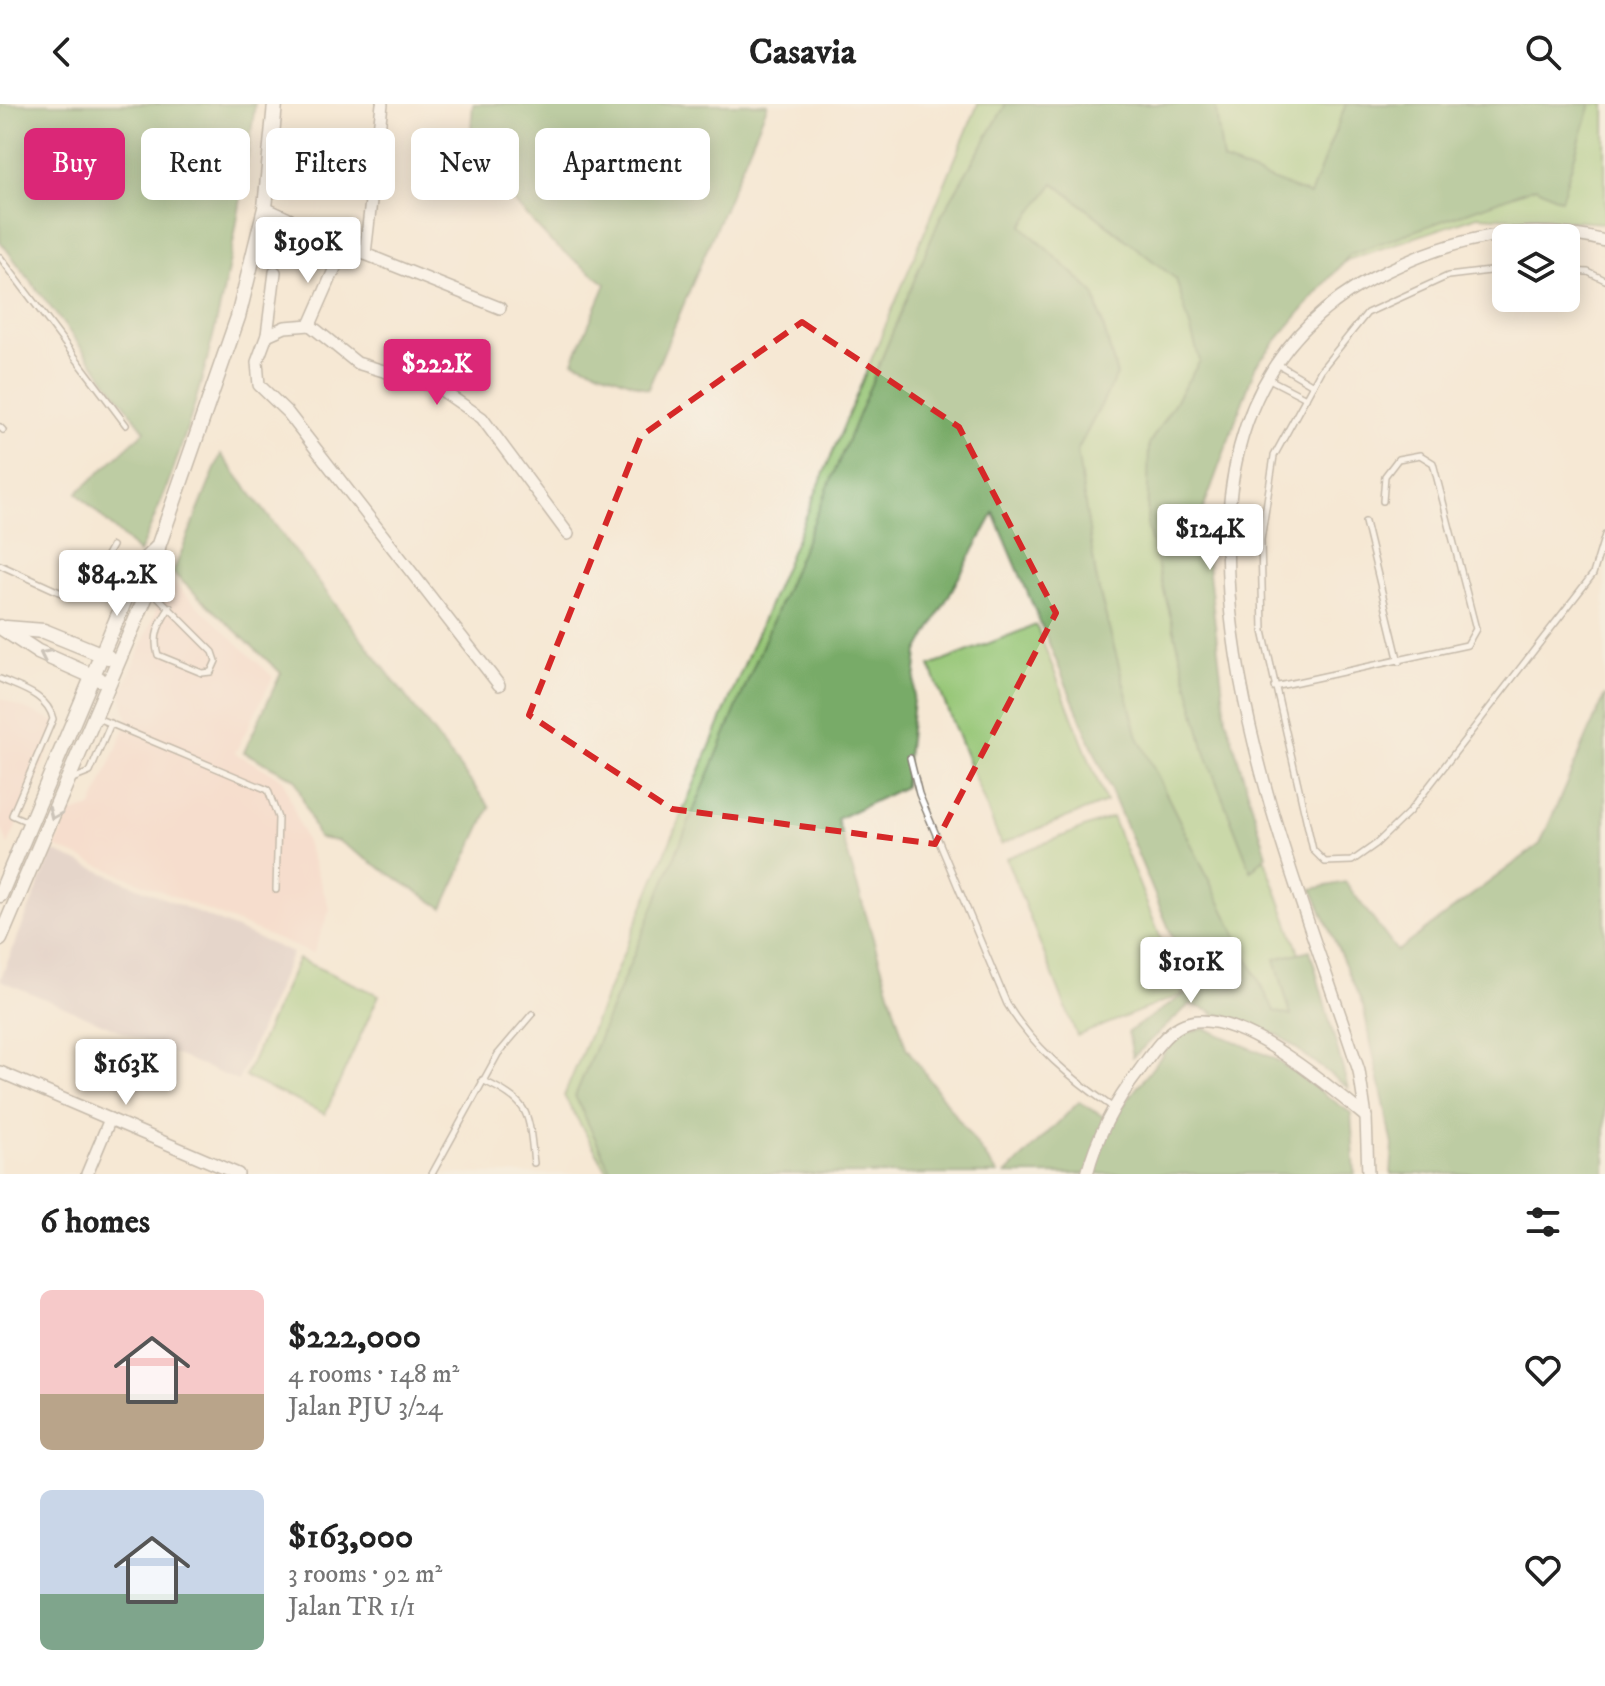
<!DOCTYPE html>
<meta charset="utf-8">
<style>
:root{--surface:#fff;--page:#f6f6f6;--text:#222;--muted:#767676;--accent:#db2777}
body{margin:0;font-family:"IM FELL DW Pica",serif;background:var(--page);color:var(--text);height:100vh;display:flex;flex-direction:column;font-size:30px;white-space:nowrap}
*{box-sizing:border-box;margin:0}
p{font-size:26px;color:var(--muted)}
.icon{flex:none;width:44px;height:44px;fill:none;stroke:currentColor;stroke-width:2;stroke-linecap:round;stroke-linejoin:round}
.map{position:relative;height:1070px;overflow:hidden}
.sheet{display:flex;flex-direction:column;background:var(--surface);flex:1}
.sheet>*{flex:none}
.hud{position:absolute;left:24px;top:24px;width:800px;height:72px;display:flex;gap:16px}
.controls{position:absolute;left:1492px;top:120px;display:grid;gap:16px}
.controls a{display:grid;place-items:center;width:88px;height:88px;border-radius:12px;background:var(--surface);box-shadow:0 4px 20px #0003;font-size:40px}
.price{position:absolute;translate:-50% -68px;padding:0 18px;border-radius:8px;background:#fff;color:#222;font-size:26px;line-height:52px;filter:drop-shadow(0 2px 4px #0008)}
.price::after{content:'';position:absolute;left:50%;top:48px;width:24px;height:18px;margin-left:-12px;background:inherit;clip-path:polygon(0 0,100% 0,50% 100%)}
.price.on{background:var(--accent);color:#fff}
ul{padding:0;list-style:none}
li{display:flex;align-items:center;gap:24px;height:200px;padding:0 40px}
li span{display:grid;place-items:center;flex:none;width:224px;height:160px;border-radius:12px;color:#555}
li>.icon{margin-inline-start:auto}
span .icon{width:96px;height:96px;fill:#fffc;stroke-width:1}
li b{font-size:34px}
h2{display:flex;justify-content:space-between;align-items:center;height:96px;padding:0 40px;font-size:34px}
.pill{padding:0 28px;border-radius:12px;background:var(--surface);box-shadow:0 4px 20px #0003;font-size:28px;line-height:72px}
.pill.on{background:var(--accent);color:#fff}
header{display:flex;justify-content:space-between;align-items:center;height:104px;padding:0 40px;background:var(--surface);font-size:36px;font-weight:800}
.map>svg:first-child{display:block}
.built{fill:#f6d1c5}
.industrial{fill:#d1bfbf}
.green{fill:#95c676;stroke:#587149;stroke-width:2}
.forest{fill:#78ab67;stroke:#4a6442;stroke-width:2}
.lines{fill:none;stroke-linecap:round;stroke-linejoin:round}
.service-casing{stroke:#898278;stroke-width:8}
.minor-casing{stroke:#898278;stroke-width:14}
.tertiary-casing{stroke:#898278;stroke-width:17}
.service{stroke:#fff;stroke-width:5}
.minor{stroke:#fff;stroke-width:11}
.tertiary{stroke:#fff;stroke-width:14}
.oneway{stroke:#999}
.marked{fill:none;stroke:#d62828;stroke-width:6;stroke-dasharray:16 10;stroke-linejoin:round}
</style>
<header><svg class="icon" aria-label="back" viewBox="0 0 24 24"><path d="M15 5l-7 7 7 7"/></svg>Casavia<svg class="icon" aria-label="search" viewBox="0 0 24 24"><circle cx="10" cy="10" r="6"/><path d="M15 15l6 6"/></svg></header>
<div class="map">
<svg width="1605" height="1070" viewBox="0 0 1605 1070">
<rect width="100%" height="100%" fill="#f7f3e8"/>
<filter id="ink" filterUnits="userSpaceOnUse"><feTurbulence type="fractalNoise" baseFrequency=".0125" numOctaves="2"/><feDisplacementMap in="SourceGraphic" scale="16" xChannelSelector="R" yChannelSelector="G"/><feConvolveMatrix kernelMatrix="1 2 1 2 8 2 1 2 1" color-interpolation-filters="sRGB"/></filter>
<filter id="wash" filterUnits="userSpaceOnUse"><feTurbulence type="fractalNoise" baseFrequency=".006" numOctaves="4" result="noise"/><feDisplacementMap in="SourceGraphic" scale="32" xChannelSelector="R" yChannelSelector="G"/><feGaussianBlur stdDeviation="1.8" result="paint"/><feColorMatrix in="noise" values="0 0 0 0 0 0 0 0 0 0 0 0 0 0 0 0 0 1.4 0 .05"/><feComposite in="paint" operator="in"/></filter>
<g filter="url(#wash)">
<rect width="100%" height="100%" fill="#f6e8d4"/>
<g class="built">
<path d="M169,475L273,573L235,649L283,675L330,805L313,850L55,743L69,710L92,703L128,617L121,591Z"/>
<path d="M0,594L60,620L8,741L0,719Z"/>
</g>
<path class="industrial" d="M53,747L292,849L238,977L0,876Z"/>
<g class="green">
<path d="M978,0H1605V119L1478,112L1347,156L1241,262L1192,414L1227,651L1326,923L1216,919L1016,378L951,390L814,696L827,906L960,1070H609L564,992Z"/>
<path d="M1036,521L1106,698L1001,740L930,562Z"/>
<path d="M1112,713L1183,890L1077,932L1006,754Z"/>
<path d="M298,855L379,891L325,1010L245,973Z"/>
</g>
<g class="forest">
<path d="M0,0H255C235,153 204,308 139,449L77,389L145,327L0,137Z"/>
<path d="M473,0H768L648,285L573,257L606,180L552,139L469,49Z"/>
<path d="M1006,0H1215L1223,57L1310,91L1346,0H1591L1561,96L1536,83L1350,150L1256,261L1202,409L1226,614L1267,751L1251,767L1206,651L1147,421L1149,340L1200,257L1176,175L1054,79L1022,122L1094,189L1117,271L1077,347L1097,479L1138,633L1274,907L1291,912L1275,855L1310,846L1348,984L1280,932L1190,900L1133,953L1128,928L1194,884L994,409L918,548L904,683L837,715L906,943L998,1070H612L575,992L940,114Z"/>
<path d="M221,350L490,703L443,804L338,737L318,734L295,675L244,648L281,569L173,469Z"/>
<path d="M1605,591V1070H1391L1393,1041L1363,902L1312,785L1345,778L1397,847L1540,740Z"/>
<path d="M1204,924L1273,954L1351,1009L1355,1070H1006L1079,998L1111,1017L1178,931Z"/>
</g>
</g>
<g filter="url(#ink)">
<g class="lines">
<defs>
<g id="service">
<path d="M0,153L126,321"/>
<path d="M1506,165L1448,172L1367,209L1321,266L1274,352L1261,436L1263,527L1313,746L1325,758L1352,757L1376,740L1409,708L1593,470L1605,431"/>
<path d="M1566,167L1588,168L1605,176"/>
<path d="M1281,262L1313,281"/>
<path d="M1273,277L1306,294"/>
<path d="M0,323L3,326"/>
<path d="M1365,418L1399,558"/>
<path d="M0,461L68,492C91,492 101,460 112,442"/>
<path d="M150,485L213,548L216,557L211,568L202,569L158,551C152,532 160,518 170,503"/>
<path d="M0,575C20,584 48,591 53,615L12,711L28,718"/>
<path d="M1274,583L1467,541L1476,525L1433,359L1420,351L1398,355L1385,372L1383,397"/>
<path d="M97,614L268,686L278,714L276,786"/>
<path d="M910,654L919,690L1007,900C1033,943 1071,974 1112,1003"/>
<path d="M70,676L90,668L111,619"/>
<path d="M482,976C532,1000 528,1007 534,1059"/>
<path d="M432,1070L498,950L532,910"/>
</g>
<g id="minor">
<path d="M265,104L365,150L500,204"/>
<path d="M365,150L382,0"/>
<path d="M275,168L267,231L257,258L259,281L288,309L499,581"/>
<path d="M310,221L345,141"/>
<path d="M267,231L285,223L310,221L357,259L437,283L482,314L568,430"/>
<path d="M0,968L238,1070"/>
<path d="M87,1070L110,1015"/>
<path d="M1087,1070C1097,1031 1115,998 1139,967C1150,952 1163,931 1180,922C1229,895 1330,983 1366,1013"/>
<path d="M1368,1070L1366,1013L1359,967C1289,749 1094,322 1373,174C1448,135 1522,116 1605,137"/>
</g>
<g id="tertiary">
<path d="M0,523L38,548L99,575"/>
<path d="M6,524L44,527L108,553"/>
<path d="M0,791L140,460L158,443"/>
<path d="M0,835L157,466L158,443L238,213L265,104L275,0"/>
</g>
</defs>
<use href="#service" class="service-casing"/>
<use href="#minor" class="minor-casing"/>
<use href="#tertiary" class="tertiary-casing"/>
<use href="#service" class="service"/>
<use href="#minor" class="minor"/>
<use href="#tertiary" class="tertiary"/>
</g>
<defs><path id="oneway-chevron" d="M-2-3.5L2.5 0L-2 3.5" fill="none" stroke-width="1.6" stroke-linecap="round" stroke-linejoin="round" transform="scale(2)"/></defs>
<g class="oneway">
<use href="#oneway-chevron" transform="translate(45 551) rotate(-154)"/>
<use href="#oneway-chevron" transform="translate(54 710) rotate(114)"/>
</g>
</g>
<path d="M0 0H1605V1070H0ZM802,218L959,323L1056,509L935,740L672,705L529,611L641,332Z" fill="#f6e8d4" fill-opacity=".55" fill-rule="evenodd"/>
<path class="marked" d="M802,218L959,323L1056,509L935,740L672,705L529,611L641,332Z"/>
</svg>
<div class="controls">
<a><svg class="icon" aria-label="layers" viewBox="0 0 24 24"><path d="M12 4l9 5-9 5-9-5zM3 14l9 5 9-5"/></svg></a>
</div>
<b class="price" style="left:308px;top:181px">$190K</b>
<b class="price on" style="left:437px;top:303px">$222K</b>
<b class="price" style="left:1210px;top:468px">$124K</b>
<b class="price" style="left:117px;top:514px">$84.2K</b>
<b class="price" style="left:1191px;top:901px">$101K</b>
<b class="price" style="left:126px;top:1003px">$163K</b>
<div class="hud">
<a class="pill on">Buy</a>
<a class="pill">Rent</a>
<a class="pill">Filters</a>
<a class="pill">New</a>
<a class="pill">Apartment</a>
</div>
</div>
<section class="sheet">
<h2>6 homes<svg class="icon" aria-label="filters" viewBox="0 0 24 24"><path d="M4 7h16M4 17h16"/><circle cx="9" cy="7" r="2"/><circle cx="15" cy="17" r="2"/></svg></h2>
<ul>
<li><span style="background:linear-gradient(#f6c9c9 65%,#b9a48a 0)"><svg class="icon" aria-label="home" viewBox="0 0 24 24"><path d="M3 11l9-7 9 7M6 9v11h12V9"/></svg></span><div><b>$222,000</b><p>4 rooms · 148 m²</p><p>Jalan PJU 3/24</p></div><svg class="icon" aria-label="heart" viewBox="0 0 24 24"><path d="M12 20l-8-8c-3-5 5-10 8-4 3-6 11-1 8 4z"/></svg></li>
<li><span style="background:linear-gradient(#c9d6e8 65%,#7fa58c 0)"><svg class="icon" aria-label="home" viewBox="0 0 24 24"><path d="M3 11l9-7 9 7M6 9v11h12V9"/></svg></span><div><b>$163,000</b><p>3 rooms · 92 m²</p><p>Jalan TR 1/1</p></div><svg class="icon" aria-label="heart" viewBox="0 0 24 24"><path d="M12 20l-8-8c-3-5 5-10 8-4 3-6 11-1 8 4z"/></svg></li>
</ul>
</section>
